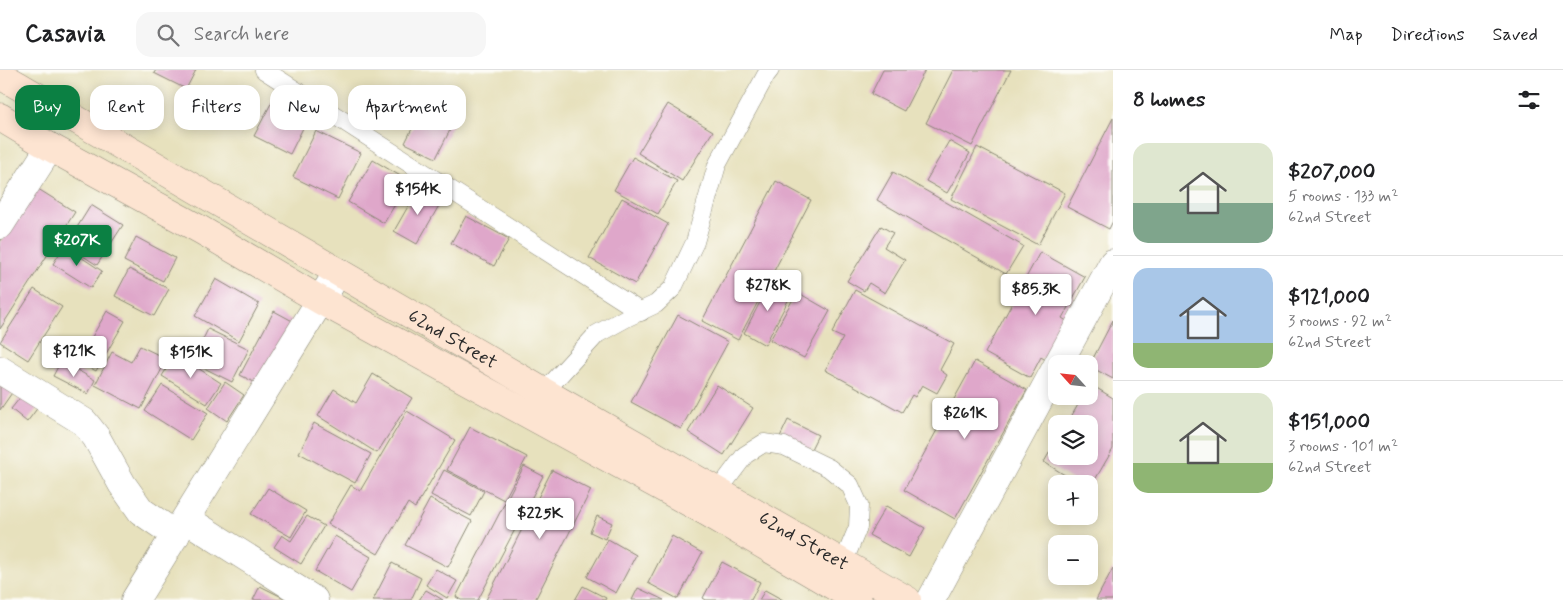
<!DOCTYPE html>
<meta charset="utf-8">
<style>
:root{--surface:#fff;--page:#f6f6f6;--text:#202124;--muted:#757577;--line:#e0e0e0;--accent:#0b8043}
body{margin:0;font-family:Mynerve,sans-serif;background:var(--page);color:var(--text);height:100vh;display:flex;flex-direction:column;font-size:19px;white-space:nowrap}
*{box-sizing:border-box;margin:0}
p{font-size:16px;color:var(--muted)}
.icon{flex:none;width:28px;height:28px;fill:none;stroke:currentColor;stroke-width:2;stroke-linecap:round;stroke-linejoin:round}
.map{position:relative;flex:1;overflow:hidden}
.details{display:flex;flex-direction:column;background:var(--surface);width:450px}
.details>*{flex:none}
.guide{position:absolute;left:15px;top:15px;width:475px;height:45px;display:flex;gap:10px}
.needle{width:32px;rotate:297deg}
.buttons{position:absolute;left:1048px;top:285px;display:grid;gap:10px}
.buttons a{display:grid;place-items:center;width:50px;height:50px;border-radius:10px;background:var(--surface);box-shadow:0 2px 12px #0003;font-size:25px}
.price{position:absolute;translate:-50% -42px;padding:0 11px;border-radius:5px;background:#fff;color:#222;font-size:16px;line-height:32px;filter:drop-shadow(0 1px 2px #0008)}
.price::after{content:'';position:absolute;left:50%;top:30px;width:15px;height:11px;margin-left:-8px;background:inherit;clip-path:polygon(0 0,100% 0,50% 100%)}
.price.selected{background:var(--accent);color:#fff}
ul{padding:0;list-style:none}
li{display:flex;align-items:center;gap:15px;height:125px;padding:0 20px}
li+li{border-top:1px solid var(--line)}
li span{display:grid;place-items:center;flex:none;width:140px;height:100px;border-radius:15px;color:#555}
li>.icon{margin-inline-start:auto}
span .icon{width:60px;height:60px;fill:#fffc;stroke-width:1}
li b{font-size:21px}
h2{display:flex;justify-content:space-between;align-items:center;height:60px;padding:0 20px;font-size:21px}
.tag{padding:0 18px;border-radius:15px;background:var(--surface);box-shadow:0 2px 12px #0003;font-size:18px;line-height:45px}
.tag.selected{background:var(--accent);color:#fff}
header{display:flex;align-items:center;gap:30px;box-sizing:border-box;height:70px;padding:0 25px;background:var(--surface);border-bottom:1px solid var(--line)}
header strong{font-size:24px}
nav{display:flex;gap:28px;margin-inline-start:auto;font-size:18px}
.search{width:350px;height:45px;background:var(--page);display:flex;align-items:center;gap:12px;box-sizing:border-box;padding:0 18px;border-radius:15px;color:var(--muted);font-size:19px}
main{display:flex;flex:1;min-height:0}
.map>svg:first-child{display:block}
.building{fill:#dfa7ca}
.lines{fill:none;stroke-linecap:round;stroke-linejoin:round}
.service-casing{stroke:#898674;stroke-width:19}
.minor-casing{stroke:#898674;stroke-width:29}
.secondary-casing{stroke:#898674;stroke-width:29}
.service{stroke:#fff;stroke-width:18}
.minor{stroke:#fff;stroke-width:28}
.secondary{stroke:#fde4d1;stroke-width:28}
.labels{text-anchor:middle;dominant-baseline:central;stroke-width:4;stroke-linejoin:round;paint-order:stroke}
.street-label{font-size:19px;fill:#2b2b2b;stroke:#fdfcf7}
</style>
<header>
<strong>Casavia</strong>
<div class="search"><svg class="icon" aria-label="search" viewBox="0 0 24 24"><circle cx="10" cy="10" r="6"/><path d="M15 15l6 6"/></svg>Search here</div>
<nav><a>Map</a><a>Directions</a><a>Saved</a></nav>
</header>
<main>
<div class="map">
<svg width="1113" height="530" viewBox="0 0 1113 530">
<rect width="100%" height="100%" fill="#fdfcf7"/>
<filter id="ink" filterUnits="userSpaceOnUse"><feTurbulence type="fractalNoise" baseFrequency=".02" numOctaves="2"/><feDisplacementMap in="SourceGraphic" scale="10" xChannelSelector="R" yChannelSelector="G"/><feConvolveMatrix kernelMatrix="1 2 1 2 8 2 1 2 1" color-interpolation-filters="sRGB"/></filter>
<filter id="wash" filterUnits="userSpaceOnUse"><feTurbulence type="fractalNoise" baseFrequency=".0096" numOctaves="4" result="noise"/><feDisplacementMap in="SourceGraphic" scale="20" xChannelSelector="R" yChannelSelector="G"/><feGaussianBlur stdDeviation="1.12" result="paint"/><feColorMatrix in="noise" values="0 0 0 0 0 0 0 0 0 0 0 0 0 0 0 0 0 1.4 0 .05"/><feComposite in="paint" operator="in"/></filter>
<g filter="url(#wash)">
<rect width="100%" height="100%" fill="#e7e1bd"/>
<g id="blocks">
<g class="building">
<path d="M156,0H196L186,19L154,3Z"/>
<path d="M883,0H925L904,41L871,24Z"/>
<path d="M953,0H1011L972,76L926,53Z"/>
<path d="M277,22L312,40L290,84L254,66Z"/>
<path d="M428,26L459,42L436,88L405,73Z"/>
<path d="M668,34L713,61L682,111L638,83Z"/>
<path d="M1113,48V151L1109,159L1067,137Z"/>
<path d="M316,61L361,83L338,129L293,107Z"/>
<path d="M949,71L970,83L947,123L926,111Z"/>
<path d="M977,77L1065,123L1038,175L951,129Z"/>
<path d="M633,87L677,111L658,144L614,120Z"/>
<path d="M373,90L409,111L384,153L348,132Z"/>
<path d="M893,102L1023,176L1006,204L877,130Z"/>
<path d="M776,111L811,130L738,270L702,251Z"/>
<path d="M35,117L75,142L0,259V172Z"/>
<path d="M418,119L441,132L417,174L394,161Z"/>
<path d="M622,128L668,154L635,214L589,188Z"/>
<path d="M91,135L123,155L97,195L66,175Z"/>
<path d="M466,146L509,169L494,196L451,173Z"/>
<path d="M881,156L893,163L884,177L905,190L885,223L869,213L864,221L847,211Z"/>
<path d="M136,167L175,188L163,211L124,191Z"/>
<path d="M64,176L102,201L91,218L53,194Z"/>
<path d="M1040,182L1085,207L1062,248L1068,252L1047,291L1041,287L1030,308L985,283Z"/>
<path d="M129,199L169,219L154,246L115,226Z"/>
<path d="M216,209L259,234L239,271L195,246Z"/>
<path d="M772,209L793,221L765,275L744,263Z"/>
<path d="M34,219L62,237L28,290L0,272Z"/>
<path d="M855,220L954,274L940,300L947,305L937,323L922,315L915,327L912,325L902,342L825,300L843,268L832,263Z"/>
<path d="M797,222L830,241L804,288L770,270Z"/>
<path d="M107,241L125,251L96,301L78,291Z"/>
<path d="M274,241L298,254L264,317L240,305Z"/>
<path d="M678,245L728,272L681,359L631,332Z"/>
<path d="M1113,250V309L1089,296Z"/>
<path d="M208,259L249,279L232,312L192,292Z"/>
<path d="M140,276L167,289L141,339L95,315L112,282L131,292Z"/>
<path d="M176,284L221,313L207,334L162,306Z"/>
<path d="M61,291L95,310L88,324L53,306Z"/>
<path d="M975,291L1027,320L955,449L904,420Z"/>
<path d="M373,304L412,328L377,383L318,346L334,319L356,333Z"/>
<path d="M0,306L16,317L0,340Z"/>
<path d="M225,312L244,325L227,351L208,338Z"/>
<path d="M1090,314L1113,328V379L1089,420V414H1079L1044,392L1056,371V386H1089V354H1067L1083,326H1089V317Z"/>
<path d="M162,315L208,343L191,370L145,341Z"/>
<path d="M717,315L753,338L724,385L688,362Z"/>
<path d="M23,324L39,336L27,352L11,339Z"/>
<path d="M407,341L455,370L415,438L408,433L378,484L328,454L351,415L360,421Z"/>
<path d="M788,350L818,365L808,385L778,371Z"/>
<path d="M314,353L371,384L355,413L299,383Z"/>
<path d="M470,357L527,387L504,430L447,400Z"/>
<path d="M524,396L543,406L478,530H461L456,527Z"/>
<path d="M444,400L484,421L471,446L431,425Z"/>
<path d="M552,400L591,420L535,530H486Z"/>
<path d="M268,418L306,441L291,467L251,444Z"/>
<path d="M430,429L472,451L448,497L405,475Z"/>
<path d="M886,436L925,458L909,487L869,465Z"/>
<path d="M307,446L324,456L301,494L274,477L282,465L291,471Z"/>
<path d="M597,446L612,453L605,469L590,462Z"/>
<path d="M335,466L371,487L351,522L315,501Z"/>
<path d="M672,466L702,483L678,529L648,513Z"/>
<path d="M608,469L636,485L616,523L587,507Z"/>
<path d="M722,492L760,512L751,530H706L703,528Z"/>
<path d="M392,493L421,508L411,530H373Z"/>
<path d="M1113,498V530H1096Z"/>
<path d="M436,499L457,511L447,528L426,515Z"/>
<path d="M260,516L288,530H253Z"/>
<path d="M583,516L606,528L605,530H575Z"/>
<path d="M638,518L664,530H632Z"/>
<path d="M426,520L443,530H419Z"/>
<path d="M765,520L783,530H759Z"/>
</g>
</g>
</g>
<g filter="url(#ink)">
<use href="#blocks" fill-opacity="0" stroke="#898674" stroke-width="1"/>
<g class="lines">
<defs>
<g id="service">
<path d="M264,0L641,242"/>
<path d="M539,330L544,322L597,264L628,247L656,234L673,218L695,172L717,95L766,5L770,0"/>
<path d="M711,430L745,385L764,373L784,376L829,398L850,415L859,435L858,457L839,503"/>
</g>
<g id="minor">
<path d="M0,155L50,77"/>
<path d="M1058,294L1113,193"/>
<path d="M0,300L84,352L96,367L122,414L141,441L176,465"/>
<path d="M186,449L314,530"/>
<path d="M135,530L338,202"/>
<path d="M931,530L1056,298"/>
</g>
<g id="secondary">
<path id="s1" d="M0,5L544,322L907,530"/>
<path d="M0,47L50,77L201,160L320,230L705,441L858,530"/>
</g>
</defs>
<use href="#service" class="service-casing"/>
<use href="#minor" class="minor-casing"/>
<use href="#secondary" class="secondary-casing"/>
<use href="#service" class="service"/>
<use href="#minor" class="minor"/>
<use href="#secondary" class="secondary"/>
</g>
</g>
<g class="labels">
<g class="street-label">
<text stroke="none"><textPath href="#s1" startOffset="524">62nd Street</textPath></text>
<text stroke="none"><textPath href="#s1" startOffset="929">62nd Street</textPath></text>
</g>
</g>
</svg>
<div class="buttons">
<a><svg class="needle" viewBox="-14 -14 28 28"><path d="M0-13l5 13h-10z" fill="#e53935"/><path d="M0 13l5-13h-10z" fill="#757577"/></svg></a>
<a><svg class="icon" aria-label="layers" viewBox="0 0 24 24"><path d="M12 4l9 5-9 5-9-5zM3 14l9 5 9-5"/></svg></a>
<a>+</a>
<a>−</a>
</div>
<b class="price" style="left:418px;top:146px">$154K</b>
<b class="price selected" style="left:77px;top:197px">$207K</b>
<b class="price" style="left:768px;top:242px">$278K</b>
<b class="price" style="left:1036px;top:246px">$85.3K</b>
<b class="price" style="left:74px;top:308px">$121K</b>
<b class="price" style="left:191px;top:309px">$151K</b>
<b class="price" style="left:965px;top:370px">$261K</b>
<b class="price" style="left:540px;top:470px">$225K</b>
<div class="guide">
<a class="tag selected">Buy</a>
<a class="tag">Rent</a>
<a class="tag">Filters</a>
<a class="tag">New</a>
<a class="tag">Apartment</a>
</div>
</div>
<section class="details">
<h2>8 homes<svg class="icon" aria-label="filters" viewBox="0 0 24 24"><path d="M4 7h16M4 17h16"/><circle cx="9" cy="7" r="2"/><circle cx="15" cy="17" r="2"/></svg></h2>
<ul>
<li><span style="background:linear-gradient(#dfe7d0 60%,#7fa58c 0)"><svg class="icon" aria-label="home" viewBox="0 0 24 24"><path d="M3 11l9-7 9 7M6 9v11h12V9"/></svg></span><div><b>$207,000</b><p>5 rooms · 133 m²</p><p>62nd Street</p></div></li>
<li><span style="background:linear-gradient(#a9c7e8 75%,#8fb573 0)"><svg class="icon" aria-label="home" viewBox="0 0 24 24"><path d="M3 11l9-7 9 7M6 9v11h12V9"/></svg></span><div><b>$121,000</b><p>3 rooms · 92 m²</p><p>62nd Street</p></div></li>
<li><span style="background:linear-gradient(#dfe7d0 70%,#8fb573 0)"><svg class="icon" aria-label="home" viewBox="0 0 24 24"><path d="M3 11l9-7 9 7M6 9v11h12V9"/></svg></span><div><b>$151,000</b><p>3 rooms · 101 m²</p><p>62nd Street</p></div></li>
</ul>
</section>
</main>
